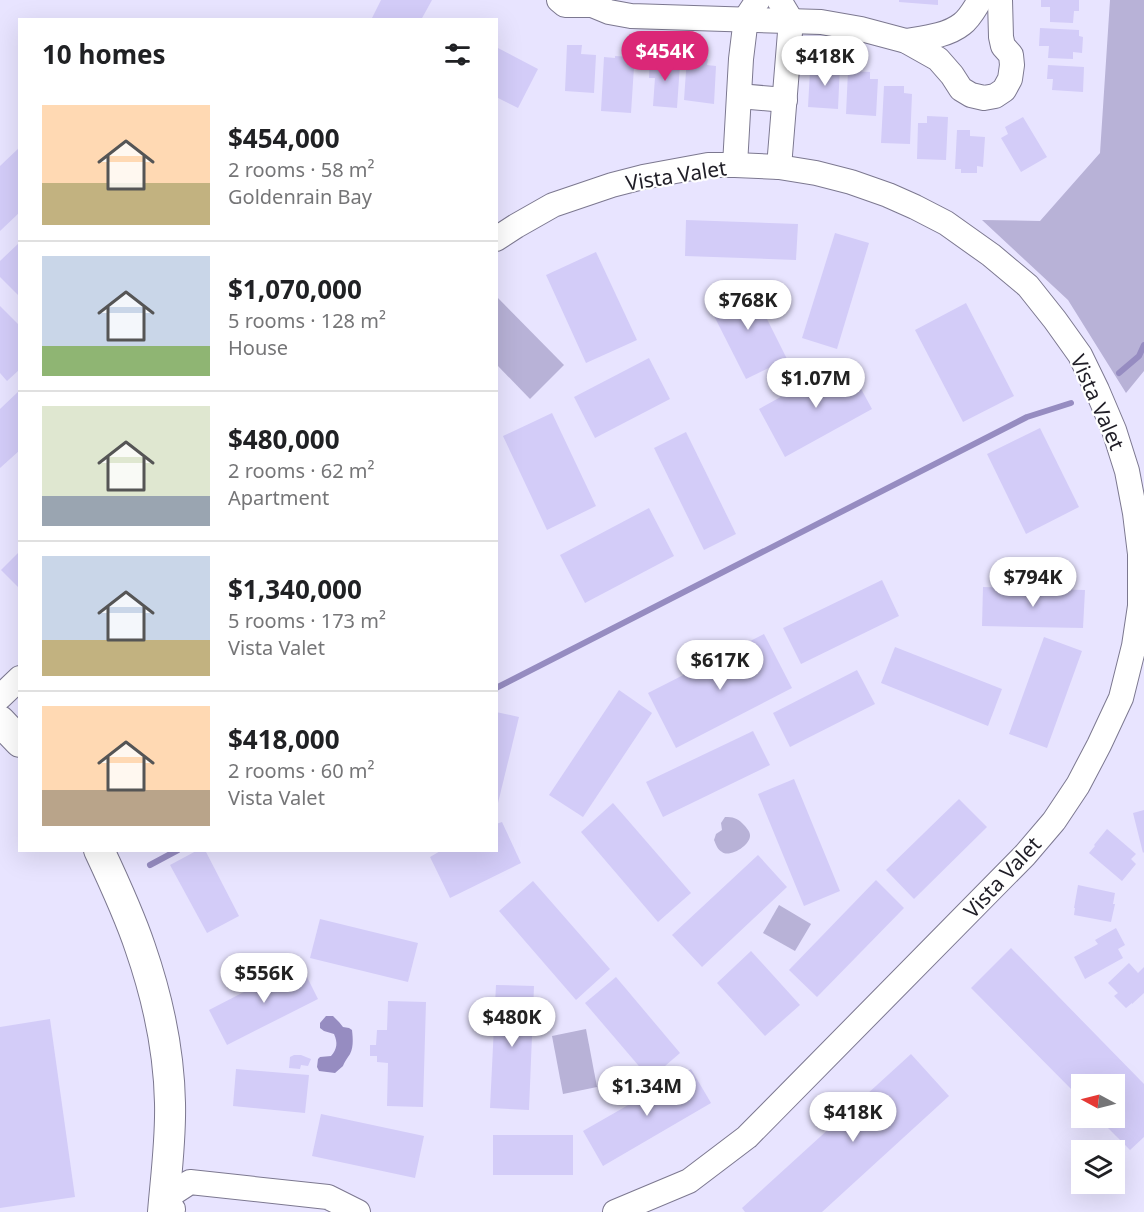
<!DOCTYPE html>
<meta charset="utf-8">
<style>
:root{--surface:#fff;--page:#f2f2f2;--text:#202124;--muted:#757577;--line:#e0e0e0;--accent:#db2777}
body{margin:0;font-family:"Noto Sans",sans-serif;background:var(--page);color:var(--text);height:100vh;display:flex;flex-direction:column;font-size:22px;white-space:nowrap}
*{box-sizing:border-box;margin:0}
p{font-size:20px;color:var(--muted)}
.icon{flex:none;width:33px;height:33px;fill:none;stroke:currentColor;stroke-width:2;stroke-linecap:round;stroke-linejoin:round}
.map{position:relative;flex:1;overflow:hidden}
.panel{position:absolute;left:18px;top:18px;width:480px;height:834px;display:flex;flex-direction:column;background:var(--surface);border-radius:0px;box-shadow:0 6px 24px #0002}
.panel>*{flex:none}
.needle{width:39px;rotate:277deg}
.controls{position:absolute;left:1071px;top:1074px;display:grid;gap:12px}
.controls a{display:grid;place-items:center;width:54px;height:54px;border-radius:0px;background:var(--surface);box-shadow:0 6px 24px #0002;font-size:30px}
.price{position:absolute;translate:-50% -51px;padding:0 14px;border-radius:21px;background:#fff;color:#222;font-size:20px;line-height:39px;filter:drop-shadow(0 2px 3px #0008)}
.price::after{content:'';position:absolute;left:50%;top:36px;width:18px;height:14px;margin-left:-9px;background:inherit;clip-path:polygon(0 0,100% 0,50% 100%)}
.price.active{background:var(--accent);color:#fff}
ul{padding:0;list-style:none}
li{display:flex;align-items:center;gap:18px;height:150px;padding:0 24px}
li+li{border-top:2px solid var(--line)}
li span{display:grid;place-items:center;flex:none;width:168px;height:120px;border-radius:0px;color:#555}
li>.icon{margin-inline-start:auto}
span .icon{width:72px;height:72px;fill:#fffc;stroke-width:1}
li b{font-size:26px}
h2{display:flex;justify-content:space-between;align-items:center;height:72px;padding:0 24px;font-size:26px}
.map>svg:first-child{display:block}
.green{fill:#b8b2d7}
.water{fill:#968cc1}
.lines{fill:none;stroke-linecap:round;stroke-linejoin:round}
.stream{stroke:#968cc1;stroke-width:6}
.building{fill:#d3ccf8}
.minor-casing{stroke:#7c7890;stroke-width:26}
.tertiary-casing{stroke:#7c7890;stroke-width:32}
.minor{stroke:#fff;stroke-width:24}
.tertiary{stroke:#fff;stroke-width:30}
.labels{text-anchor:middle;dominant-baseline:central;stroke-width:4.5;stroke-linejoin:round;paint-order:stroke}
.street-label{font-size:21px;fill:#1f1d26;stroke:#fff}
</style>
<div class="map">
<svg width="1144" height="1212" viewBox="0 0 1144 1212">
<rect width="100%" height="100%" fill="#e8e4ff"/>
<g class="green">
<path d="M1110,0H1144V371L1126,393L1068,300L982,220L1040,221L1100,153Z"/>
<path d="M497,297L564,365L530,399L497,365Z"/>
<path d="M725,817C733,817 737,818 742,823C745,826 750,831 750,835C751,845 730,858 722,852C718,850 716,845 714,840L716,834L722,830L721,823Z"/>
<path d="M779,905L811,924L795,951L763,933Z"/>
<path d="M586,1029L597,1087L563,1094L552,1036Z"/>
</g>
<path class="water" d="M326,1016H333L339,1022L343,1027L349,1028L352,1030C353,1039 354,1050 348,1057C346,1060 344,1063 343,1066L335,1073L319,1071L317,1067L318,1059L320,1057L331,1056C337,1049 338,1043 334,1034L324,1031L320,1028V1023Z"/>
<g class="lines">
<g class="stream">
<path d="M1119,373L1139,356L1144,345"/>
<path d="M496,688L1027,417L1071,403"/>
<path d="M150,865L178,850"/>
</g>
</g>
<g class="building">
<path d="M381,0H432L421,20H371Z"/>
<path d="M899,0H938V5L899,2Z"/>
<path d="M1041,0H1079V11H1074L1073,23L1050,22V7H1041Z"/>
<path d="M1040,28L1079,30V36L1083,37L1082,53L1073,52V59L1048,58L1049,46H1039Z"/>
<path d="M567,45H582L581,54L596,55L594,93L565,91Z"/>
<path d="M496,47L538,69L518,108L496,97Z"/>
<path d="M615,56L630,57V67H634L631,113L601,111L604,57L615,58Z"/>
<path d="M650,56L669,57V64H680L677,108L653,106L655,78H649Z"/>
<path d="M687,57L708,59L707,65L716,66L714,104L684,100Z"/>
<path d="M818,64L840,65L838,109L808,107L810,71H818Z"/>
<path d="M1048,65L1084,67L1083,92L1052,90L1053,79H1047Z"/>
<path d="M848,71L870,72V79H878L876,116L846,114Z"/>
<path d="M884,86H904V93L912,94L910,144L881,143Z"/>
<path d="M927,116L948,117L946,160L917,159L918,123H927Z"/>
<path d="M1023,117L1047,157L1021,172L1001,138L1008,134L1005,127Z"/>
<path d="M957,130H970V136L985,137L983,167L977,166V173H961V169H955Z"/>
<path d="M20,147V212L0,231V166Z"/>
<path d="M686,220L798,224L796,260L685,256Z"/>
<path d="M835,233L869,243L837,349L802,338Z"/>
<path d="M20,242V297L0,277V261Z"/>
<path d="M596,252L637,340L586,363L546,275Z"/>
<path d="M749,283L787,359L746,379L708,304Z"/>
<path d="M966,303L1014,396L963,422L915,330Z"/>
<path d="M0,306L20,326V369L7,381L0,373Z"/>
<path d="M649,358L670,399L595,438L574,397Z"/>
<path d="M846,361L872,409L785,457L759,409Z"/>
<path d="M20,390V450L0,468V409Z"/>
<path d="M552,413L596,506L547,530L503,436Z"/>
<path d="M1040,428L1079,507L1026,534L987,454Z"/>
<path d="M686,432L736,534L704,550L654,448Z"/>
<path d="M649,508L674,556L585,603L560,555Z"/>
<path d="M20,551V589L1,570Z"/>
<path d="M882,580L899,616L801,664L783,628Z"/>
<path d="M983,587L1085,590L1083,628L982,626Z"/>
<path d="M764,634L792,688L676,748L648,693Z"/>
<path d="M1044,637L1082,651L1047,748L1009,734Z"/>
<path d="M895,647L1002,689L988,726L881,683Z"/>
<path d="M857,670L875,704L790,747L773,713Z"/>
<path d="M619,690L652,713L583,817L549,795Z"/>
<path d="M496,712L519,717L497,807H496Z"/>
<path d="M753,731L770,765L663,817L646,782Z"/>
<path d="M794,779L840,891L804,906L758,794Z"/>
<path d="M959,799L987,827L914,899L886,870Z"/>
<path d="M613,803L691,893L658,922L581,832Z"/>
<path d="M1144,810V852L1143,853L1133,813Z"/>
<path d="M502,822L521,863L450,898L430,857L442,850H496V824Z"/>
<path d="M1107,829L1136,854L1131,859L1136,864L1122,881L1089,853L1095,846L1094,845Z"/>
<path d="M198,850H205L239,916L207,933L170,865Z"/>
<path d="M758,855L787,887L702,967L672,935Z"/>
<path d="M876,880L904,908L817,997L789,970Z"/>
<path d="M533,881L610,969L576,1000L499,911Z"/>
<path d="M1078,885L1115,893L1113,904H1115L1111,922L1074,915L1075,908H1074Z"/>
<path d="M320,919L418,943L408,982L310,958Z"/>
<path d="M1116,928L1125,945L1118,949L1123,958L1085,979L1074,957L1098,944L1095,940Z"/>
<path d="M1011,948L1144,1084V1137L1130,1150L1098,1118H1114V1084H1082V1100L971,988Z"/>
<path d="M751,951L800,1005L765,1036L717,983Z"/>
<path d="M300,963L318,999L227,1045L209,1010Z"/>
<path d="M1129,963L1138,973L1144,967V993L1132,1004V1003L1126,1008L1114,996L1118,993L1108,983Z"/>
<path d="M616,977L680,1053L650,1079L585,1003Z"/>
<path d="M496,985L534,986L529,1110L490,1108Z"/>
<path d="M388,1001L426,1002L423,1107L387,1106L388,1063L377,1062V1056H370V1045H376L377,1030H387Z"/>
<path d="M50,1019L75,1197L0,1208V1027Z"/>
<path d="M911,1054L949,1096L822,1212H745L742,1208Z"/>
<path d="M294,1055H301L311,1059L308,1066L301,1065L300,1069L289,1068L290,1057Z"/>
<path d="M236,1069L309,1075L305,1113L233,1106Z"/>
<path d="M691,1069L711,1103L603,1166L583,1131Z"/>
<path d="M321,1114L424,1136L415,1178L312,1156Z"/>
<rect x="493" y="1135" width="80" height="40"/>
</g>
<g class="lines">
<defs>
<g id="minor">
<path d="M559,0L565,5H592L609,12L631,16L821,22L861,29L906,41L938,59L952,75L961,89L971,95L984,98L995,96L1004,90L1010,79L1012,65L1011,55L1003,46L1001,37L1000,0"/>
<path d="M906,41C924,38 947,36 962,24C970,18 975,8 980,0"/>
<path d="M739,96L785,100"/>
<path d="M735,165L741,59L746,18L758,0"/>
<path d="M779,167L791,20L779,0"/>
<path d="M496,239L516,226L553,205L612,185L643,177L708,165H735L779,167L816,173L851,182L888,195L915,207L946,223L991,255L1028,286L1055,320L1080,355L1097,390L1114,430L1127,471L1135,513L1140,554V606L1134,646L1121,698L1099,745L1078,785L1054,821L1025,855L747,1137L689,1181L615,1212"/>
<path d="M0,697L20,678"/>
<path d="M173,1209L164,1199L190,1182L328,1197L358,1212"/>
</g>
<g id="tertiary">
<path d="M0,721L20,742"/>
<path d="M99,850C114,882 129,914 140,947C157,996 169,1051 170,1103C171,1139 166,1176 163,1212"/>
</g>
</defs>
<use href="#minor" class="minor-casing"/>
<use href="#tertiary" class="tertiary-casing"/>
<use href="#minor" class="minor"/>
<use href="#tertiary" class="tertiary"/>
</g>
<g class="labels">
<g class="street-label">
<text transform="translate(676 175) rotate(-9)">Vista Valet</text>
<text transform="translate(1098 402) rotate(66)">Vista Valet</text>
<text transform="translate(1002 877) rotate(-47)">Vista Valet</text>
</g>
</g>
</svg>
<div class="controls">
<a><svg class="needle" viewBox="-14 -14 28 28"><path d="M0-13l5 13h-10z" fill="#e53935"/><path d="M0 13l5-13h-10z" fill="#757577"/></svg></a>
<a><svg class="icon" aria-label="layers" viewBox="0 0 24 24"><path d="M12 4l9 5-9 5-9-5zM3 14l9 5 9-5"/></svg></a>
</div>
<b class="price active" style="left:665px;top:82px">$454K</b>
<b class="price" style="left:825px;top:87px">$418K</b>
<b class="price" style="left:748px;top:331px">$768K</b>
<b class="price" style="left:816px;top:409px">$1.07M</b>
<b class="price" style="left:1033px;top:608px">$794K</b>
<b class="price" style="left:720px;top:691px">$617K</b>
<b class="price" style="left:264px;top:1004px">$556K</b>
<b class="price" style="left:512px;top:1048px">$480K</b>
<b class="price" style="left:647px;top:1117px">$1.34M</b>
<b class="price" style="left:853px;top:1143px">$418K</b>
<section class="panel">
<h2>10 homes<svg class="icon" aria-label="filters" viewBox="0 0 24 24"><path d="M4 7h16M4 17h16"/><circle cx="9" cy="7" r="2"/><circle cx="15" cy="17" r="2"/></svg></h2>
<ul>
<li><span style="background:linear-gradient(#ffd9b3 65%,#c2b280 0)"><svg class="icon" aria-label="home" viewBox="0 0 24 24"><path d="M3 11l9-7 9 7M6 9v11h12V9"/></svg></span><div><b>$454,000</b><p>2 rooms · 58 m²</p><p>Goldenrain Bay</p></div></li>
<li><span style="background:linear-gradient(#c9d6e8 75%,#8fb573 0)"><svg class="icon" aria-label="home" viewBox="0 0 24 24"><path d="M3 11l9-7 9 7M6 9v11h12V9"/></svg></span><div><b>$1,070,000</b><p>5 rooms · 128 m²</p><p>House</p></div></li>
<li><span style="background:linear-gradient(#dfe7d0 75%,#9aa5b1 0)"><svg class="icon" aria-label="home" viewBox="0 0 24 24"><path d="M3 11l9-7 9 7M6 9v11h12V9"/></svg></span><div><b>$480,000</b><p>2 rooms · 62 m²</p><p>Apartment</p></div></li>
<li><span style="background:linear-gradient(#c9d6e8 70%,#c2b280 0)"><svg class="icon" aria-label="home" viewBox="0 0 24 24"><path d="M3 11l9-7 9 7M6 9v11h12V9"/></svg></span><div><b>$1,340,000</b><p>5 rooms · 173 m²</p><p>Vista Valet</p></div></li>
<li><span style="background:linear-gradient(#ffd9b3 70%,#b9a48a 0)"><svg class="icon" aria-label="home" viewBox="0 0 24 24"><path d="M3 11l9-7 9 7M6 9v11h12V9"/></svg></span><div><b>$418,000</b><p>2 rooms · 60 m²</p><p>Vista Valet</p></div></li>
</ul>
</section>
</div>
